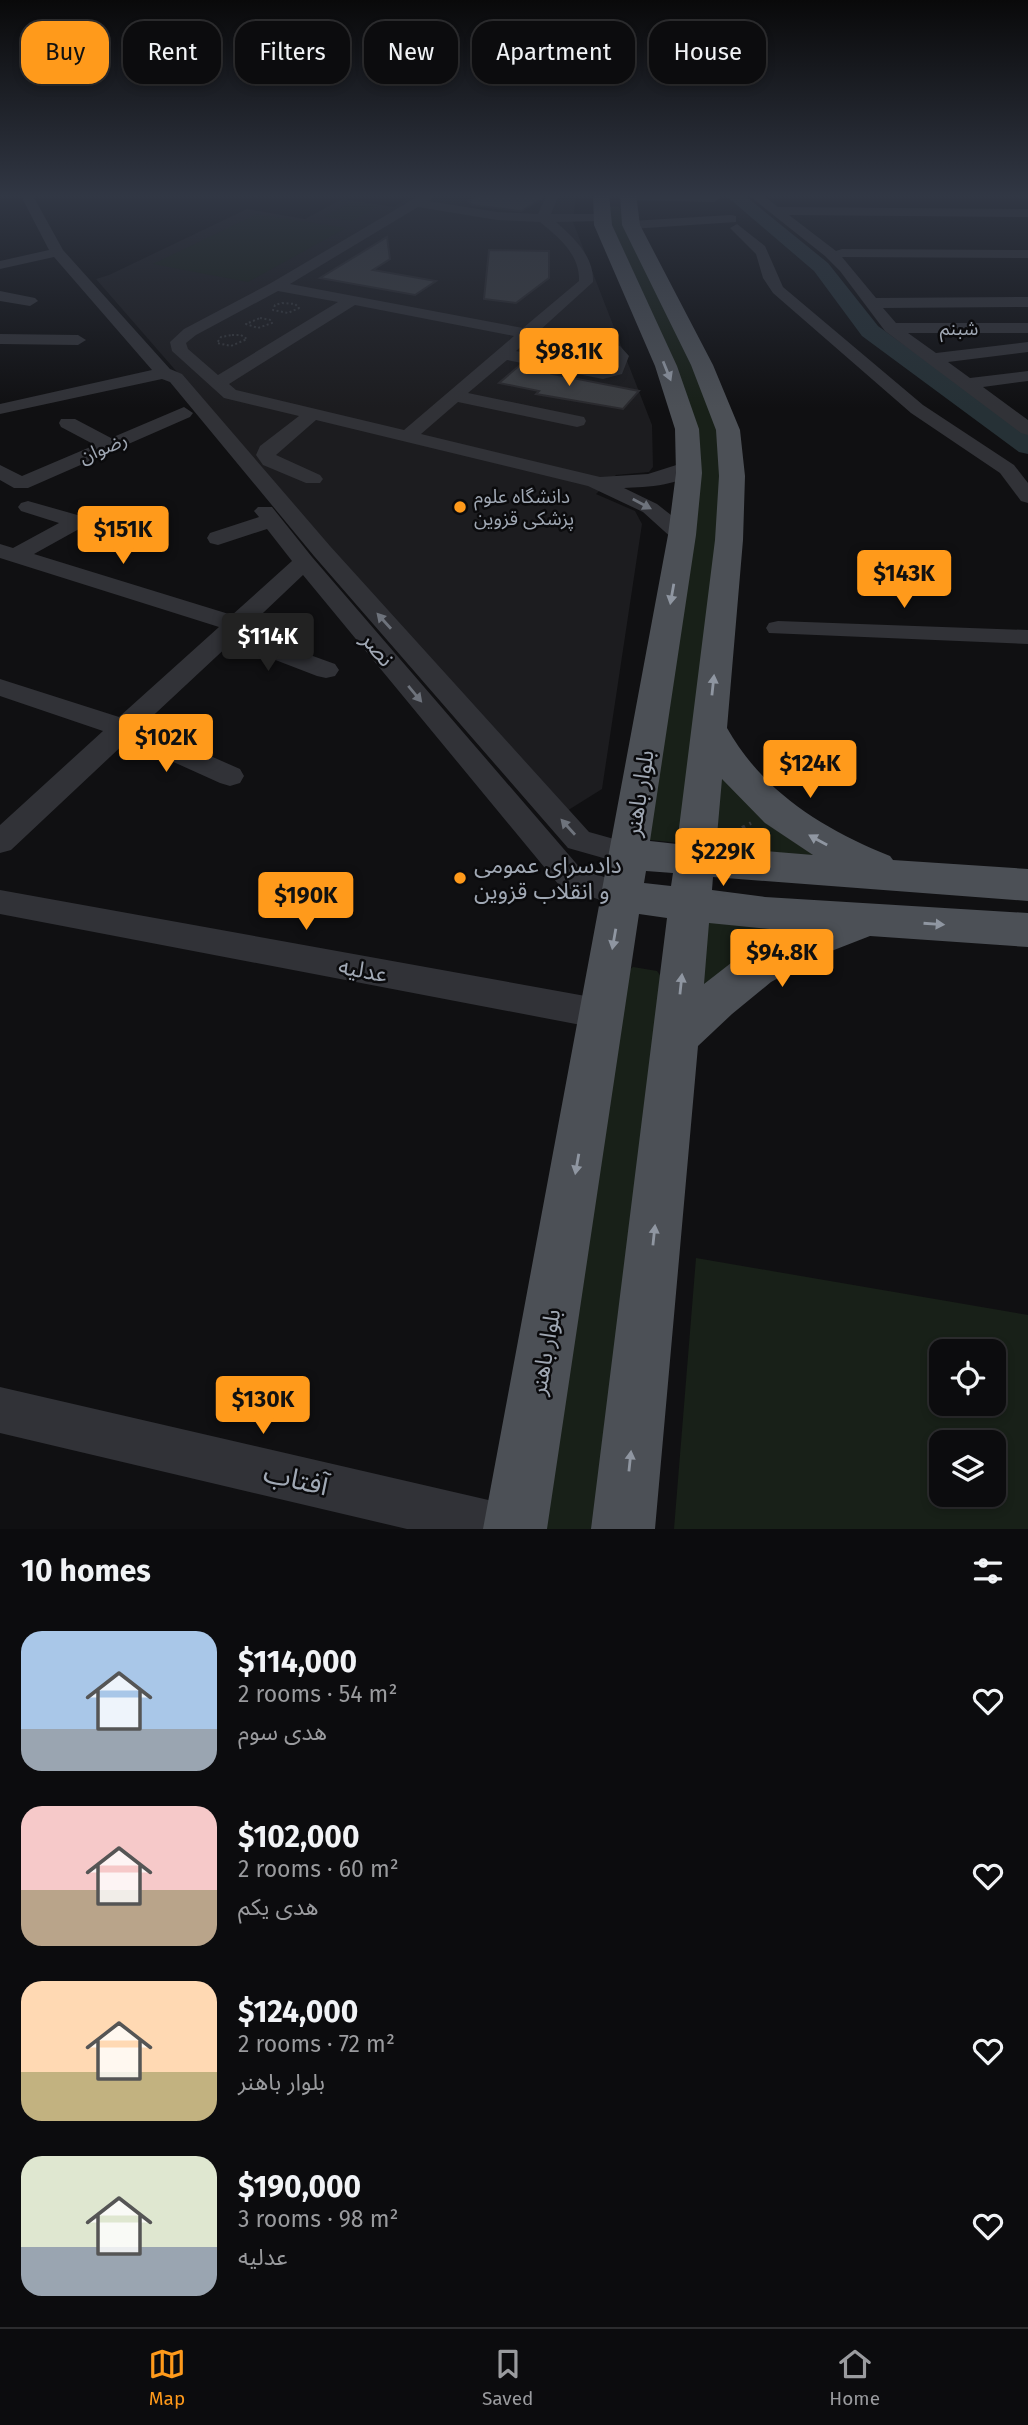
<!DOCTYPE html>
<meta charset="utf-8">
<style>
:root{--surface:#0c0c0e;--page:#1a1a1c;--text:#f1f3f6;--muted:#9a9b9e;--line:#2c2c2e;--accent:#ff9a1b}
body{margin:0;font-family:"Fira Sans","Noto Sans Arabic",sans-serif;background:var(--page);color:var(--text);height:100vh;display:flex;flex-direction:column;font-size:26px;white-space:nowrap}
*{box-sizing:border-box;margin:0}
p{font-size:23px;color:var(--muted)}
.icon{flex:none;width:38px;height:38px;fill:none;stroke:currentColor;stroke-width:2;stroke-linecap:round;stroke-linejoin:round}
.map{position:relative;height:1529px;overflow:hidden}
.drawer{display:flex;flex-direction:column;background:var(--surface);flex:1}
.drawer>*{flex:none}
.guide{position:absolute;left:21px;top:21px;width:987px;height:63px;display:flex;gap:14px}
.fabs{position:absolute;left:929px;top:1339px;display:grid;gap:14px}
.fabs a{display:grid;place-items:center;width:77px;height:77px;border-radius:14px;background:var(--surface);box-shadow:0 4px 10px #0003,0 0 0 2px var(--line);font-size:35px}
.price{position:absolute;translate:-50% -60px;padding:0 16px;border-radius:7px;background:var(--accent);color:#111;font-size:23px;line-height:46px;filter:drop-shadow(0 2px 4px #0008)}
.price::after{content:'';position:absolute;left:50%;top:42px;width:21px;height:16px;margin-left:-10px;background:inherit;clip-path:polygon(0 0,100% 0,50% 100%)}
.price.current{background:#222;color:#fff}
ul{padding:0;list-style:none}
li{display:flex;align-items:center;gap:21px;height:175px;padding:0 21px}
li span{display:grid;place-items:center;flex:none;width:196px;height:140px;border-radius:21px;color:#555}
li>.icon{margin-inline-start:auto}
span .icon{width:84px;height:84px;fill:#fffc;stroke-width:1}
li b{font-size:30px}
h2{display:flex;justify-content:space-between;align-items:center;height:84px;padding:0 21px;font-size:30px}
.pill{padding:0 24px;border-radius:21px;background:var(--surface);box-shadow:0 4px 10px #0003,0 0 0 2px var(--line);font-size:24px;line-height:63px}
.pill.current{background:var(--accent);color:#111}
.tab-bar{display:flex;justify-content:space-around;align-items:center;height:98px;border-top:2px solid var(--line);background:var(--surface);font-size:19px;color:var(--muted)}
.tab-bar a{display:grid;justify-items:center;gap:4px}
.tab-bar .current{color:var(--accent)}
.map>svg:first-child{display:block}
.built{fill:#1c1c1f}
.green{fill:#182018;fill-rule:evenodd}
.lines{fill:none;stroke-linecap:round;stroke-linejoin:round}
.river{fill:#263136;fill-rule:evenodd}
.building{fill:#3c3e42;stroke:#2a2a2e;stroke-width:2}
.path-far1{stroke:#373a3e;stroke-width:2;stroke-dasharray:2 2.5;stroke-linecap:butt}
.path{stroke:#373a3e;stroke-width:3.5;stroke-dasharray:3.5 5;stroke-linecap:butt}
.minor{fill:#313237;fill-rule:evenodd}
.major{fill:#4c5056;fill-rule:evenodd}
.oneway{fill:#8f96a1}
.oneway2{fill:#6e737c}
.poi-dot{fill:#ff9a1b;stroke:#0b0b0d;stroke-width:2.5}
.labels{text-anchor:middle;dominant-baseline:central;stroke-width:5;stroke-linejoin:round;paint-order:stroke}
.far-street-label{font-size:19px;fill:#a0a8b4;stroke:#0b0b0d}
.far-poi-label{font-size:19px;fill:#a0a8b4;stroke:#0b0b0d;text-anchor:start}
.street-label{font-size:23px;fill:#a0a8b4;stroke:#0b0b0d}
.poi-label{font-size:23px;fill:#a0a8b4;stroke:#0b0b0d;text-anchor:start}
.near-street-label{font-size:28px;fill:#a0a8b4;stroke:#0b0b0d}
</style>
<div class="map">
<svg width="1028" height="1529" viewBox="0 0 1028 1529">
<rect width="100%" height="100%" fill="#101012"/>
<path class="built" d="M413,194H576L573,222L652,425L653,467L649,472L616,475L596,494L635,511L642,524L602,789L562,814L96,279L109,275L247,209L305,219L342,199L394,207Z"/>
<g class="green">
<path d="M353,201L380,205L352,221L324,217Z"/>
<path d="M617,206L621,208L728,430L720,752L859,861L631,838L687,429L603,213L608,207Z"/>
<path d="M257,214L346,228L248,282L153,264Z"/>
<path d="M703,916L827,926L747,952L718,974L693,1006Z"/>
<path d="M633,967L657,971L669,988L622,1529H515L602,1014L617,979Z"/>
<path d="M696,1258L1028,1315V1529H674ZM942,1351H994V1404H942ZM942,1442H994V1494H942Z"/>
</g>
<g class="lines">
<path class="river" d="M724,194H743L828,263L878,326L1028,434V454L1019,452L862,336L814,271Z"/>
</g>
<g class="building">
<path d="M481,194H544L542,199L521,211L472,205L468,201Z"/>
<path d="M387,237L390,259L373,270L436,281L415,295L320,278Z"/>
<path d="M489,250L549,251V278L516,303L484,299Z"/>
<path d="M543,345L577,351L568,359L534,352Z"/>
<path d="M520,365L554,372L552,374L639,391L623,409L536,394L539,391L499,383Z"/>
</g>
<g class="lines">
<g class="path-far1">
<path d="M282,303L295,304L299,308L288,313L273,310L275,305Z"/>
<path d="M260,318L271,320L272,323L258,328L246,324Z"/>
<path d="M232,335H241L247,339L231,346L217,343L221,337Z"/>
</g>
<path class="path" d="M727,836L751,823"/>
<g class="minor">
<path d="M20,194H32L63,250L170,369L182,374L330,546L589,832L639,846L643,854L639,862L628,865L568,848L314,556L170,382L162,379L0,414V404L152,370L54,257L0,269V261L49,250Z"/>
<path d="M422,194H437L428,201L497,212L538,214L547,194H559L551,214H607L608,217L602,221L556,222C574,238 594,256 593,282L539,331L620,346L629,356L622,374L603,379L507,360L468,393L584,417L586,421L584,425L577,427L458,402L421,434L600,477L648,474L689,461L696,463L699,467C685,486 646,487 624,488L657,504L690,530L693,535L690,540H674L643,512L588,486L316,420L276,455L320,475L323,479L320,483H306L263,465L256,455L260,446L299,416L224,398L172,351L170,342L184,329L271,283ZM418,207L497,220L540,222C558,237 580,254 579,281L523,328L290,284ZM278,291L338,302L218,375L188,349L186,343L196,335ZM355,305L514,336L404,430L236,390L229,384ZM530,339L609,354L612,357L609,367L602,369L516,351Z"/>
<path d="M623,194H714L720,198L714,202L628,200L624,199Z"/>
<path d="M747,194H761L778,207L1028,209V217L789,215L836,251L842,249L1028,250V258L842,257L876,298L1028,297V307L883,308L896,323H1028V333H908L936,353L1028,342V352L948,362L970,378L1028,371V381L983,387L1028,420V435L1021,433L885,331L840,271L825,256Z"/>
<path d="M731,215L736,216V222L631,229L624,225L631,221Z"/>
<path d="M737,224L765,246L783,287L923,405L1014,465L1028,483V503L1021,501L1000,473L911,413L773,293L763,278L756,254L730,228Z"/>
<path d="M0,291L35,298L38,301L30,306L0,301Z"/>
<path d="M0,334L78,335L86,340L78,345L0,344Z"/>
<path d="M184,407L193,413L190,417L28,488H14L0,480V465L22,476L95,445L61,427L59,423L61,419H75L111,438Z"/>
<path d="M28,501L141,533L144,538L141,543L133,545L79,529L34,554L232,615L292,561L267,529L218,545L210,543L207,538L210,533L259,517L254,511L258,507H272L312,557L581,869L633,887L638,896L633,905L622,908L559,885L303,575L244,631L335,664L339,670L335,676L326,678L317,676L231,643L142,726L240,769L244,776L240,783L230,786L220,783L127,741L11,850L0,853V825L103,731L0,696V679L119,717L219,627L0,558V544L13,548L59,523L21,511L18,507L21,503Z"/>
<path d="M778,621L1028,630V644L769,633L766,628L769,623Z"/>
<path d="M0,890L602,999L614,1004L619,1014L614,1024L602,1029L0,914Z"/>
<path d="M0,1387L510,1505L527,1512L534,1529H407L0,1433Z"/>
</g>
<path class="major" d="M593,194H609L612,225L677,366L699,429L702,473L696,535L650,841L677,844L715,540L719,476L716,430L691,365L622,225L620,194H636L640,225L713,365L740,430L745,476L743,540L727,728C763,792 823,829 890,856L893,860L1028,869V901L713,877L712,890L765,897L1028,913V947L870,936L816,957L771,982L732,1014L698,1046L655,1529H591L667,918L639,914L547,1529H483L668,535L676,473L675,429L655,366L594,225ZM722,779L765,823L813,855L716,847ZM646,871L673,873L671,886L644,883ZM709,923L789,931L740,956L704,984Z"/>
</g>
<defs><path id="oneway-solid" d="M-6-.8H1V-3.2L6.5 0L1 3.2V.8H-6Z" transform="scale(1.75)"/></defs>
<g class="oneway">
<use href="#oneway-solid" transform="translate(667 371) rotate(68)"/>
<use href="#oneway-solid" transform="translate(672 594) rotate(100)"/>
<use href="#oneway-solid" transform="translate(713 685) rotate(-84)"/>
<use href="#oneway-solid" transform="translate(818 840) rotate(-151)"/>
<use href="#oneway-solid" transform="translate(934 924) rotate(4)"/>
<use href="#oneway-solid" transform="translate(614 939) rotate(100)"/>
<use href="#oneway-solid" transform="translate(681 984) rotate(-84)"/>
<use href="#oneway-solid" transform="translate(577 1164) rotate(100)"/>
<use href="#oneway-solid" transform="translate(654 1235) rotate(-84)"/>
<use href="#oneway-solid" transform="translate(630 1461) rotate(-84)"/>
</g>
<g class="oneway2">
<use href="#oneway-solid" transform="translate(642 504) rotate(28)"/>
<use href="#oneway-solid" transform="translate(384 621) rotate(-132)"/>
<use href="#oneway-solid" transform="translate(415 694) rotate(50)"/>
<use href="#oneway-solid" transform="translate(568 827) rotate(-132)"/>
</g>
<linearGradient id="sky" x2="0" y2="1"><stop stop-color="#09090a"/><stop offset="0.48" stop-color="#313744"/><stop offset="1" stop-color="#313744" stop-opacity="0"/></linearGradient>
<rect width="1028" height="408" fill="url(#sky)"/>
<g class="poi-dot">
<circle cx="460" cy="507" r="7"/>
<circle cx="460" cy="878" r="7"/>
</g>
<g class="labels">
<g class="far-street-label">
<text x="959" y="328">شبنم</text>
<text transform="translate(103 448) rotate(-23)">رضوان</text>
</g>
<g class="far-poi-label">
<text x="474" y="496">دانشگاه علوم<tspan x="474" dy="22">پزشکی قزوین</tspan></text>
</g>
<g class="street-label">
<text transform="translate(378 649) rotate(50)">نصر</text>
<text transform="translate(639 793) rotate(-81)">بلوار باهنر</text>
<text transform="translate(363 970) rotate(11)">عدلیه</text>
<text transform="translate(545 1352) rotate(-80)">بلوار باهنر</text>
</g>
<g class="poi-label">
<text x="474" y="865">دادسرای عمومی<tspan x="474" dy="26">و انقلاب قزوین</tspan></text>
</g>
<g class="near-street-label">
<text transform="translate(296 1479) rotate(13)">آفتاب</text>
</g>
</g>
</svg>
<div class="fabs">
<a><svg class="icon" aria-label="locate" viewBox="0 0 24 24"><circle cx="12" cy="12" r="6"/><path d="M12 2v4M12 18v4M2 12h4M18 12h4"/></svg></a>
<a><svg class="icon" aria-label="layers" viewBox="0 0 24 24"><path d="M12 4l9 5-9 5-9-5zM3 14l9 5 9-5"/></svg></a>
</div>
<b class="price" style="left:569px;top:388px">$98.1K</b>
<b class="price" style="left:123px;top:566px">$151K</b>
<b class="price" style="left:904px;top:610px">$143K</b>
<b class="price current" style="left:268px;top:673px">$114K</b>
<b class="price" style="left:166px;top:774px">$102K</b>
<b class="price" style="left:810px;top:800px">$124K</b>
<b class="price" style="left:723px;top:888px">$229K</b>
<b class="price" style="left:306px;top:932px">$190K</b>
<b class="price" style="left:782px;top:989px">$94.8K</b>
<b class="price" style="left:263px;top:1436px">$130K</b>
<div class="guide">
<a class="pill current">Buy</a>
<a class="pill">Rent</a>
<a class="pill">Filters</a>
<a class="pill">New</a>
<a class="pill">Apartment</a>
<a class="pill">House</a>
</div>
</div>
<section class="drawer">
<h2>10 homes<svg class="icon" aria-label="filters" viewBox="0 0 24 24"><path d="M4 7h16M4 17h16"/><circle cx="9" cy="7" r="2"/><circle cx="15" cy="17" r="2"/></svg></h2>
<ul>
<li><span style="background:linear-gradient(#a9c7e8 70%,#9aa5b1 0)"><svg class="icon" aria-label="home" viewBox="0 0 24 24"><path d="M3 11l9-7 9 7M6 9v11h12V9"/></svg></span><div><b>$114,000</b><p>2 rooms · 54 m²</p><p>هدی سوم</p></div><svg class="icon" aria-label="heart" viewBox="0 0 24 24"><path d="M12 20l-8-8c-3-5 5-10 8-4 3-6 11-1 8 4z"/></svg></li>
<li><span style="background:linear-gradient(#f6c9c9 60%,#b9a48a 0)"><svg class="icon" aria-label="home" viewBox="0 0 24 24"><path d="M3 11l9-7 9 7M6 9v11h12V9"/></svg></span><div><b>$102,000</b><p>2 rooms · 60 m²</p><p>هدی یکم</p></div><svg class="icon" aria-label="heart" viewBox="0 0 24 24"><path d="M12 20l-8-8c-3-5 5-10 8-4 3-6 11-1 8 4z"/></svg></li>
<li><span style="background:linear-gradient(#ffd9b3 65%,#c2b280 0)"><svg class="icon" aria-label="home" viewBox="0 0 24 24"><path d="M3 11l9-7 9 7M6 9v11h12V9"/></svg></span><div><b>$124,000</b><p>2 rooms · 72 m²</p><p>بلوار باهنر</p></div><svg class="icon" aria-label="heart" viewBox="0 0 24 24"><path d="M12 20l-8-8c-3-5 5-10 8-4 3-6 11-1 8 4z"/></svg></li>
<li><span style="background:linear-gradient(#dfe7d0 65%,#9aa5b1 0)"><svg class="icon" aria-label="home" viewBox="0 0 24 24"><path d="M3 11l9-7 9 7M6 9v11h12V9"/></svg></span><div><b>$190,000</b><p>3 rooms · 98 m²</p><p>عدلیه</p></div><svg class="icon" aria-label="heart" viewBox="0 0 24 24"><path d="M12 20l-8-8c-3-5 5-10 8-4 3-6 11-1 8 4z"/></svg></li>
</ul>
</section>
<nav class="tab-bar">
<a class="current"><svg class="icon" aria-label="map" viewBox="0 0 24 24"><path d="M3 6l6-2 6 2 6-2v14l-6 2-6-2-6 2zM9 4v14M15 6v14"/></svg>Map</a>
<a><svg class="icon" aria-label="saved" viewBox="0 0 24 24"><path d="M7 4h10v16l-5-4-5 4z"/></svg>Saved</a>
<a><svg class="icon" aria-label="home" viewBox="0 0 24 24"><path d="M3 11l9-7 9 7M6 9v11h12V9"/></svg>Home</a>
</nav>
